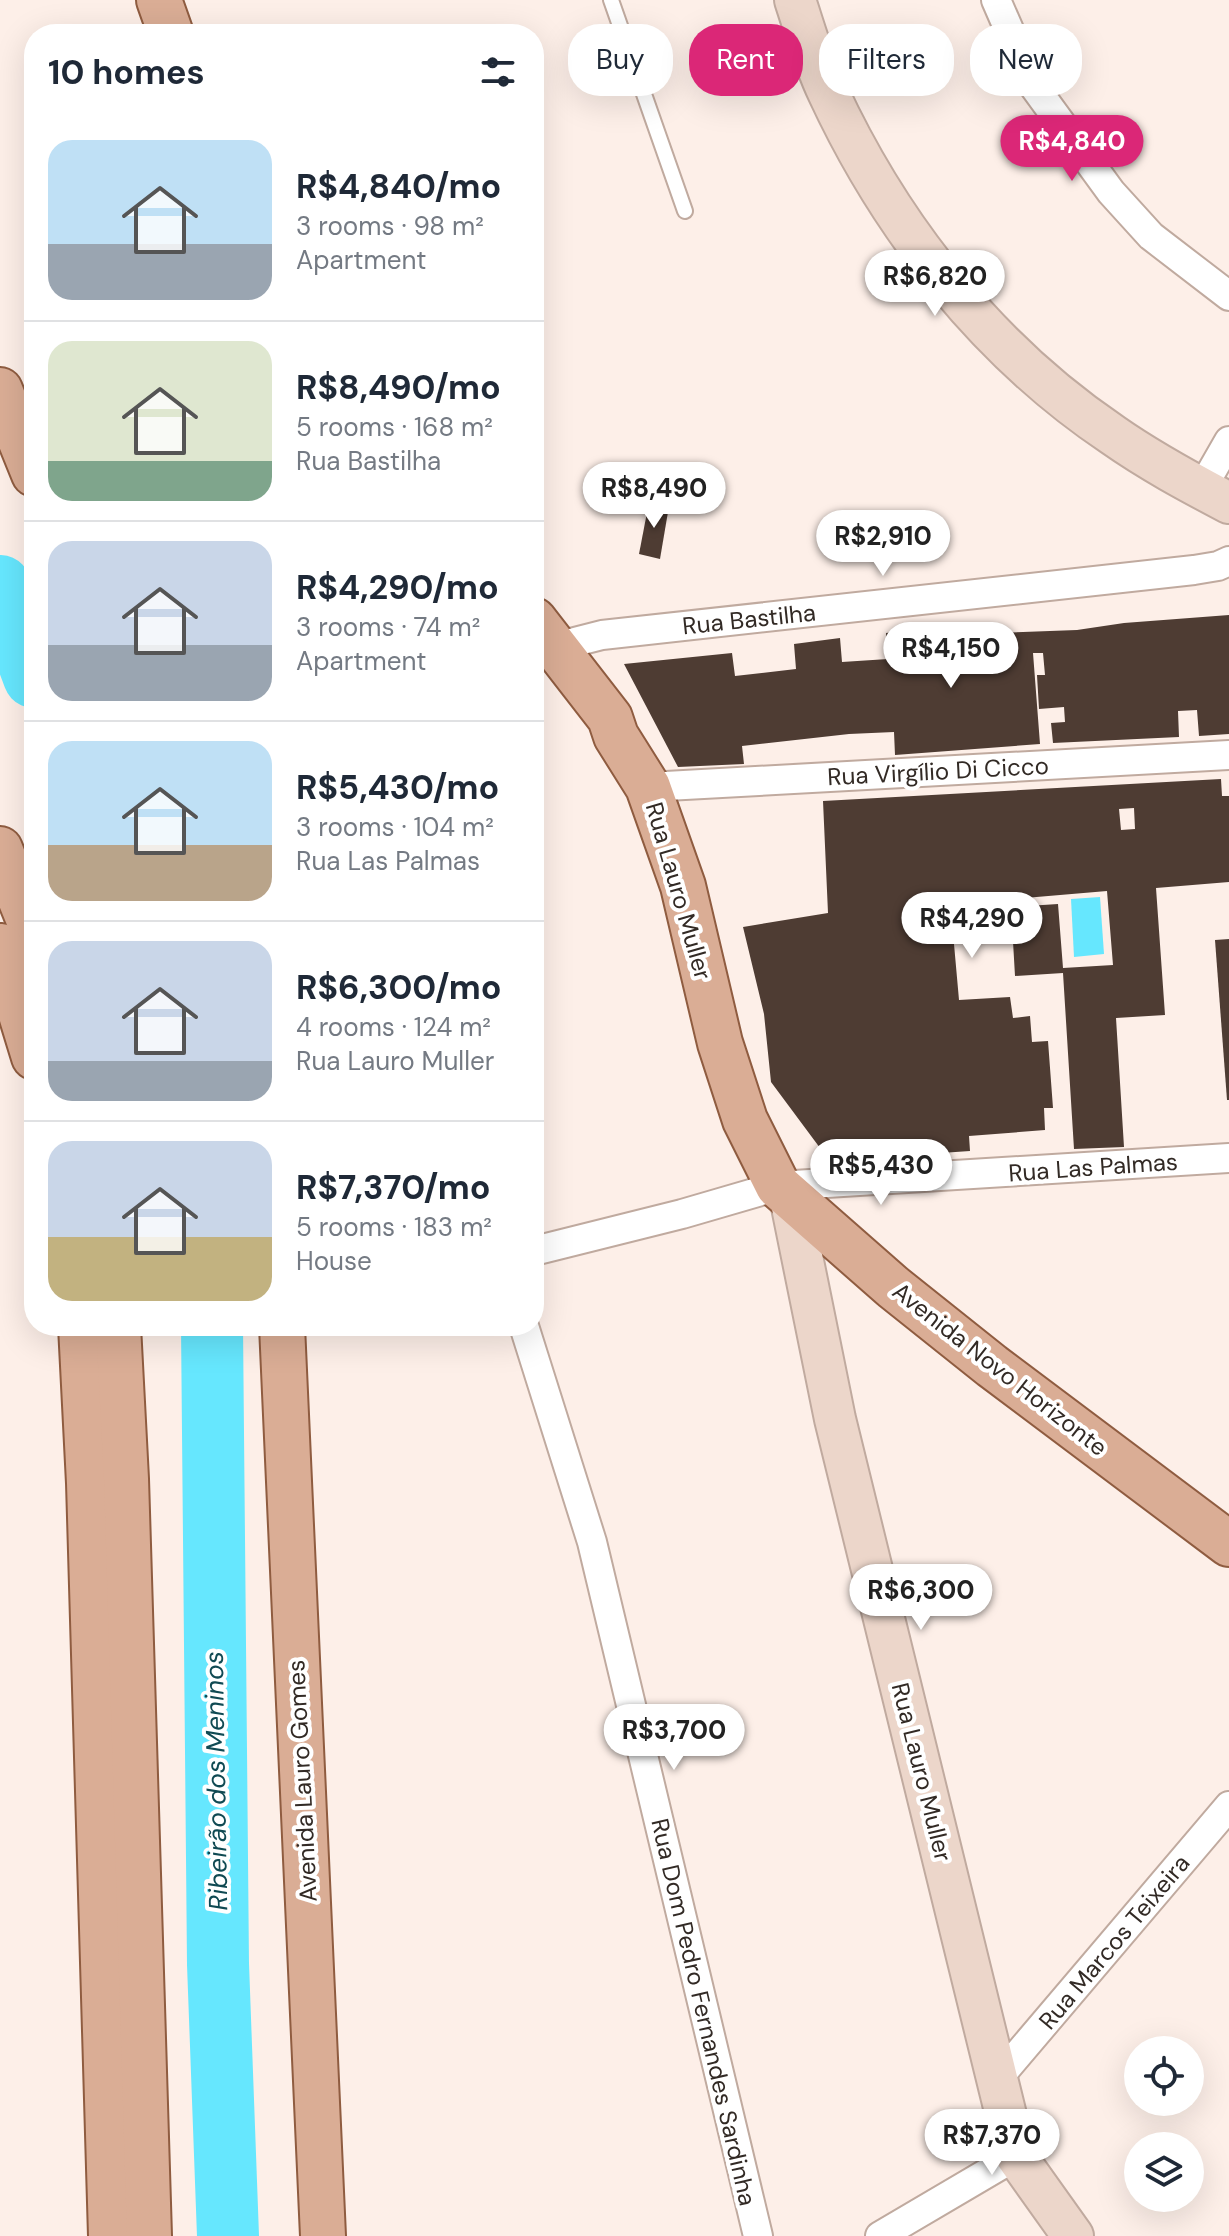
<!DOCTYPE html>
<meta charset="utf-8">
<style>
:root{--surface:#fff;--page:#f2f2f3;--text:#1f2937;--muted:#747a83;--line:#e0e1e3;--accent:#db2777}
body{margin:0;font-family:"DM Sans",sans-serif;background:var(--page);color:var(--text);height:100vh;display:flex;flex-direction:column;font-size:30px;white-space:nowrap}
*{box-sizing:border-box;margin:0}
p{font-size:26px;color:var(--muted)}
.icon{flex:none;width:44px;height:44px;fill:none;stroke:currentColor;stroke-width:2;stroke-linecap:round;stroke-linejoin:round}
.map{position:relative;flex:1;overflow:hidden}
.side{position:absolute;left:24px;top:24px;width:520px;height:1312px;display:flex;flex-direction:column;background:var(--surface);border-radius:32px;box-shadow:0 8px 32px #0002}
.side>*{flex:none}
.top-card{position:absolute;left:568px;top:24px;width:540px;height:72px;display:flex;gap:16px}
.tools{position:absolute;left:1124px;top:2036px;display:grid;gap:16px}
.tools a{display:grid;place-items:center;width:80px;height:80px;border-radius:50%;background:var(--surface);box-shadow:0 8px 32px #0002;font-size:40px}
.price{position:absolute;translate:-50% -68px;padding:0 18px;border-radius:28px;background:#fff;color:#222;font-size:26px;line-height:52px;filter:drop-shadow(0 2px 4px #0008)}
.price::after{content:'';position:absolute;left:50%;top:48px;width:24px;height:18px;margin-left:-12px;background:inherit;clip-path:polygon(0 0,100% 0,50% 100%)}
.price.active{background:var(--accent);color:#fff}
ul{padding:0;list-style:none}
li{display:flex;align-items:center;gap:24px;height:200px;padding:0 24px}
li+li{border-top:2px solid var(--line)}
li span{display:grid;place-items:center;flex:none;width:224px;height:160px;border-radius:24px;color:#555}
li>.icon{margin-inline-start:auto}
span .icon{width:96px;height:96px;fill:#fffc;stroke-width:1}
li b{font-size:34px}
h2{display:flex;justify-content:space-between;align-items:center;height:96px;padding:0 24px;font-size:34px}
.chip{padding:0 28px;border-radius:32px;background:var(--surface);box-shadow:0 8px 32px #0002;font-size:28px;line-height:72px}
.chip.active{background:var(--accent);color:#fff}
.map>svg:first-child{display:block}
.water{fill:#66e7fe}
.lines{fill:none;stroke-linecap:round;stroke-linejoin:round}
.river{stroke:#66e7fe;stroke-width:62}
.building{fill:#4e3c33;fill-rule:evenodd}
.lane-casing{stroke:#c0aa9f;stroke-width:18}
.street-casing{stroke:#c0aa9f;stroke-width:32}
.secondary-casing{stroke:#c0aa9f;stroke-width:44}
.primary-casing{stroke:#8f5c40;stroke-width:48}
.lane{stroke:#fff;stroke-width:14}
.street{stroke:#fff;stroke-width:28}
.secondary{stroke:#ecd6ca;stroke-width:40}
.primary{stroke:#daad95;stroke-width:44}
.labels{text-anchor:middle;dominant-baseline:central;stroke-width:8;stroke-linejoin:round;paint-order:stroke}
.street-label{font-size:24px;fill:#322a25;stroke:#fff}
.water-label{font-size:26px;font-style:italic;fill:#104a53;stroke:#fff}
</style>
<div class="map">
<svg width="1229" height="2236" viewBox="0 0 1229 2236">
<rect width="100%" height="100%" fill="#fdefe8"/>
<path class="water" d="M1100,897L1104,954L1074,957L1071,899Z"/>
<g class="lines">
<g class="river">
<path d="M0,586L34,677"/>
<path d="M212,1326L218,1964L228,2236"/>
</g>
</g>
<g class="building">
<path d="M649,502L669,506L660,559L639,554Z"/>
<path d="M1229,615V734L1199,736L1197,710L1178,711L1179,737L1053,743L1051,723L1065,722L1064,707L1039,709L1037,675H1045L1043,653H1033L1040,744L895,755L894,732L849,734L742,746L744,764L678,767L624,664L732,653L735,676L796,669L794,644L840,638L842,662L888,659L886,633L909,630L996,625L997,633L1077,630L1124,623Z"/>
<path d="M1221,779L1222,796H1229V882L1156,888L1165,1015L1116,1018L1124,1147L1074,1149L1063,973L1015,976L1011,907L1058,904L1063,968L1113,965L1107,891L991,901L993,943L954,944L959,1000L1010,997L1013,1018L1030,1016L1032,1042L1048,1041L1053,1108H1044L1045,1130L969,1136L970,1151L839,1160L823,1152L771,1082L764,1014L743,927L828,913L823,801ZM1134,808L1135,829L1121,830L1119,809Z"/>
<path d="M1229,939V1100H1227L1215,940Z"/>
</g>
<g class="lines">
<defs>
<path id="lane" d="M611,0L685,211"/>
<g id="street">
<path d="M996,0L1033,85L1111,192L1151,236L1229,296"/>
<path d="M1202,488L1229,441"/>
<path d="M555,647L602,635L1194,570L1218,566L1229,561"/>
<path d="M648,787L1229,755"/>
<path d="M534,1251L682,1214L778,1186L1229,1158"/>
<path d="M524,1326L592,1542L758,2236"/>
<path d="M998,2078L1229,1806"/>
<path d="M880,2236L1016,2156"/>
</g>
<g id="secondary">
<path d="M795,0C805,30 814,63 828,92C891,228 988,351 1113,435C1150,461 1189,482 1229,503"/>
<path d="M790,1197L835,1419L1016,2156L1073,2236"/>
</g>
<g id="primary">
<path d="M159,0L171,34"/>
<path d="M0,390L34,474"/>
<path d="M534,620L610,718L616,736L648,787L683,886L720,1043L745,1120L778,1186L893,1287L992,1366L1229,1544"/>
<path d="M0,849L34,933"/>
<path d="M0,946L34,1057"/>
<path d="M81,1326L89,1483L111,2236"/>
<path d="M118,1326L126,1479L149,2236"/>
<path d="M282,1326L323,2236"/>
</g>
</defs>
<use href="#lane" class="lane-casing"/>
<use href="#street" class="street-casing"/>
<use href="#secondary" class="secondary-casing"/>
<use href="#primary" class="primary-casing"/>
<use href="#lane" class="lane"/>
<use href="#street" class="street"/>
<use href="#secondary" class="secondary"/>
<use href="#primary" class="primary"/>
</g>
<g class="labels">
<g class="street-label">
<text transform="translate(749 619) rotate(-6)">Rua Bastilha</text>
<text transform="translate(938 771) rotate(-3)">Rua Virgílio Di Cicco</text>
<text transform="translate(679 891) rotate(74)">Rua Lauro Muller</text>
<text transform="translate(1093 1167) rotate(-4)">Rua Las Palmas</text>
<text transform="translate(1000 1369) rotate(38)">Avenida Novo Horizonte</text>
<text transform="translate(922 1772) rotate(76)">Rua Lauro Muller</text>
<text transform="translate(302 1781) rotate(-93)">Avenida Lauro Gomes</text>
<text transform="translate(1114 1942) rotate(-50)">Rua Marcos Teixeira</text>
<text transform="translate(704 2012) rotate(77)">Rua Dom Pedro Fernandes Sardinha</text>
</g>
<g class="water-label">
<text transform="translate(216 1781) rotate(-91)">Ribeirão dos Meninos</text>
</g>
</g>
</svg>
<div class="tools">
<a><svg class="icon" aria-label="locate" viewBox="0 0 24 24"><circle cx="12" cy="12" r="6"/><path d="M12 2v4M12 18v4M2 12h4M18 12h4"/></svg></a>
<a><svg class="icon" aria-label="layers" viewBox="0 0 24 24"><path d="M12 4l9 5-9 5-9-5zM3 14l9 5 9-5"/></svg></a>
</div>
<b class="price active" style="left:1072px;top:183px">R$4,840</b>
<b class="price" style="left:935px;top:318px">R$6,820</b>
<b class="price" style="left:654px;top:530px">R$8,490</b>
<b class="price" style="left:883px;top:578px">R$2,910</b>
<b class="price" style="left:951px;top:690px">R$4,150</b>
<b class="price" style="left:972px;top:960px">R$4,290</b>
<b class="price" style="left:881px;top:1207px">R$5,430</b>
<b class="price" style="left:921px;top:1632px">R$6,300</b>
<b class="price" style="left:674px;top:1772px">R$3,700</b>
<b class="price" style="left:992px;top:2177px">R$7,370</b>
<div class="top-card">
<a class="chip">Buy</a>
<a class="chip active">Rent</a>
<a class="chip">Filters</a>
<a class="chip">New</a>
</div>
<section class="side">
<h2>10 homes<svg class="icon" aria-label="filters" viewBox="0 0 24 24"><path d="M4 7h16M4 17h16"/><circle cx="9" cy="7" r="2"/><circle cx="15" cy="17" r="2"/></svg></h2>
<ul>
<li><span style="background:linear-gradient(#bfe0f5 65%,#9aa5b1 0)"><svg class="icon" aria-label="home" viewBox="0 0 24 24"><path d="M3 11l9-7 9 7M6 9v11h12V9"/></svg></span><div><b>R$4,840/mo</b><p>3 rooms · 98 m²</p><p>Apartment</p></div></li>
<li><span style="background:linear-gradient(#dfe7d0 75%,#7fa58c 0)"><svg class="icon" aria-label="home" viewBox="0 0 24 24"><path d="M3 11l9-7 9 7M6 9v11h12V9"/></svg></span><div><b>R$8,490/mo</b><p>5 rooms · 168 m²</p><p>Rua Bastilha</p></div></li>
<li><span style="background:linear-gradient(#c9d6e8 65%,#9aa5b1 0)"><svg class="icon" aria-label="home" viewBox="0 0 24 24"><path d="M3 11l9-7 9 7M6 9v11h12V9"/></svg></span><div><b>R$4,290/mo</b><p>3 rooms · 74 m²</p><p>Apartment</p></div></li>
<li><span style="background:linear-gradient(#bfe0f5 65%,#b9a48a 0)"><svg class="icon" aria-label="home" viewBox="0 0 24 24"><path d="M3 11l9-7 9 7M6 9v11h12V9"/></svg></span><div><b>R$5,430/mo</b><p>3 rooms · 104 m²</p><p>Rua Las Palmas</p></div></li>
<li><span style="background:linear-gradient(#c9d6e8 75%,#9aa5b1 0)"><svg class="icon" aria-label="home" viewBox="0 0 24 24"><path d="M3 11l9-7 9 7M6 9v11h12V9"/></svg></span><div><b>R$6,300/mo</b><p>4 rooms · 124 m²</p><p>Rua Lauro Muller</p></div></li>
<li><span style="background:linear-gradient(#c9d6e8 60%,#c2b280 0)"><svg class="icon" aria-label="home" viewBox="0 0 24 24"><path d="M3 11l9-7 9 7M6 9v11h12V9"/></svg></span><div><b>R$7,370/mo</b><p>5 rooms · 183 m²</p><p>House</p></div></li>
</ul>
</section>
</div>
